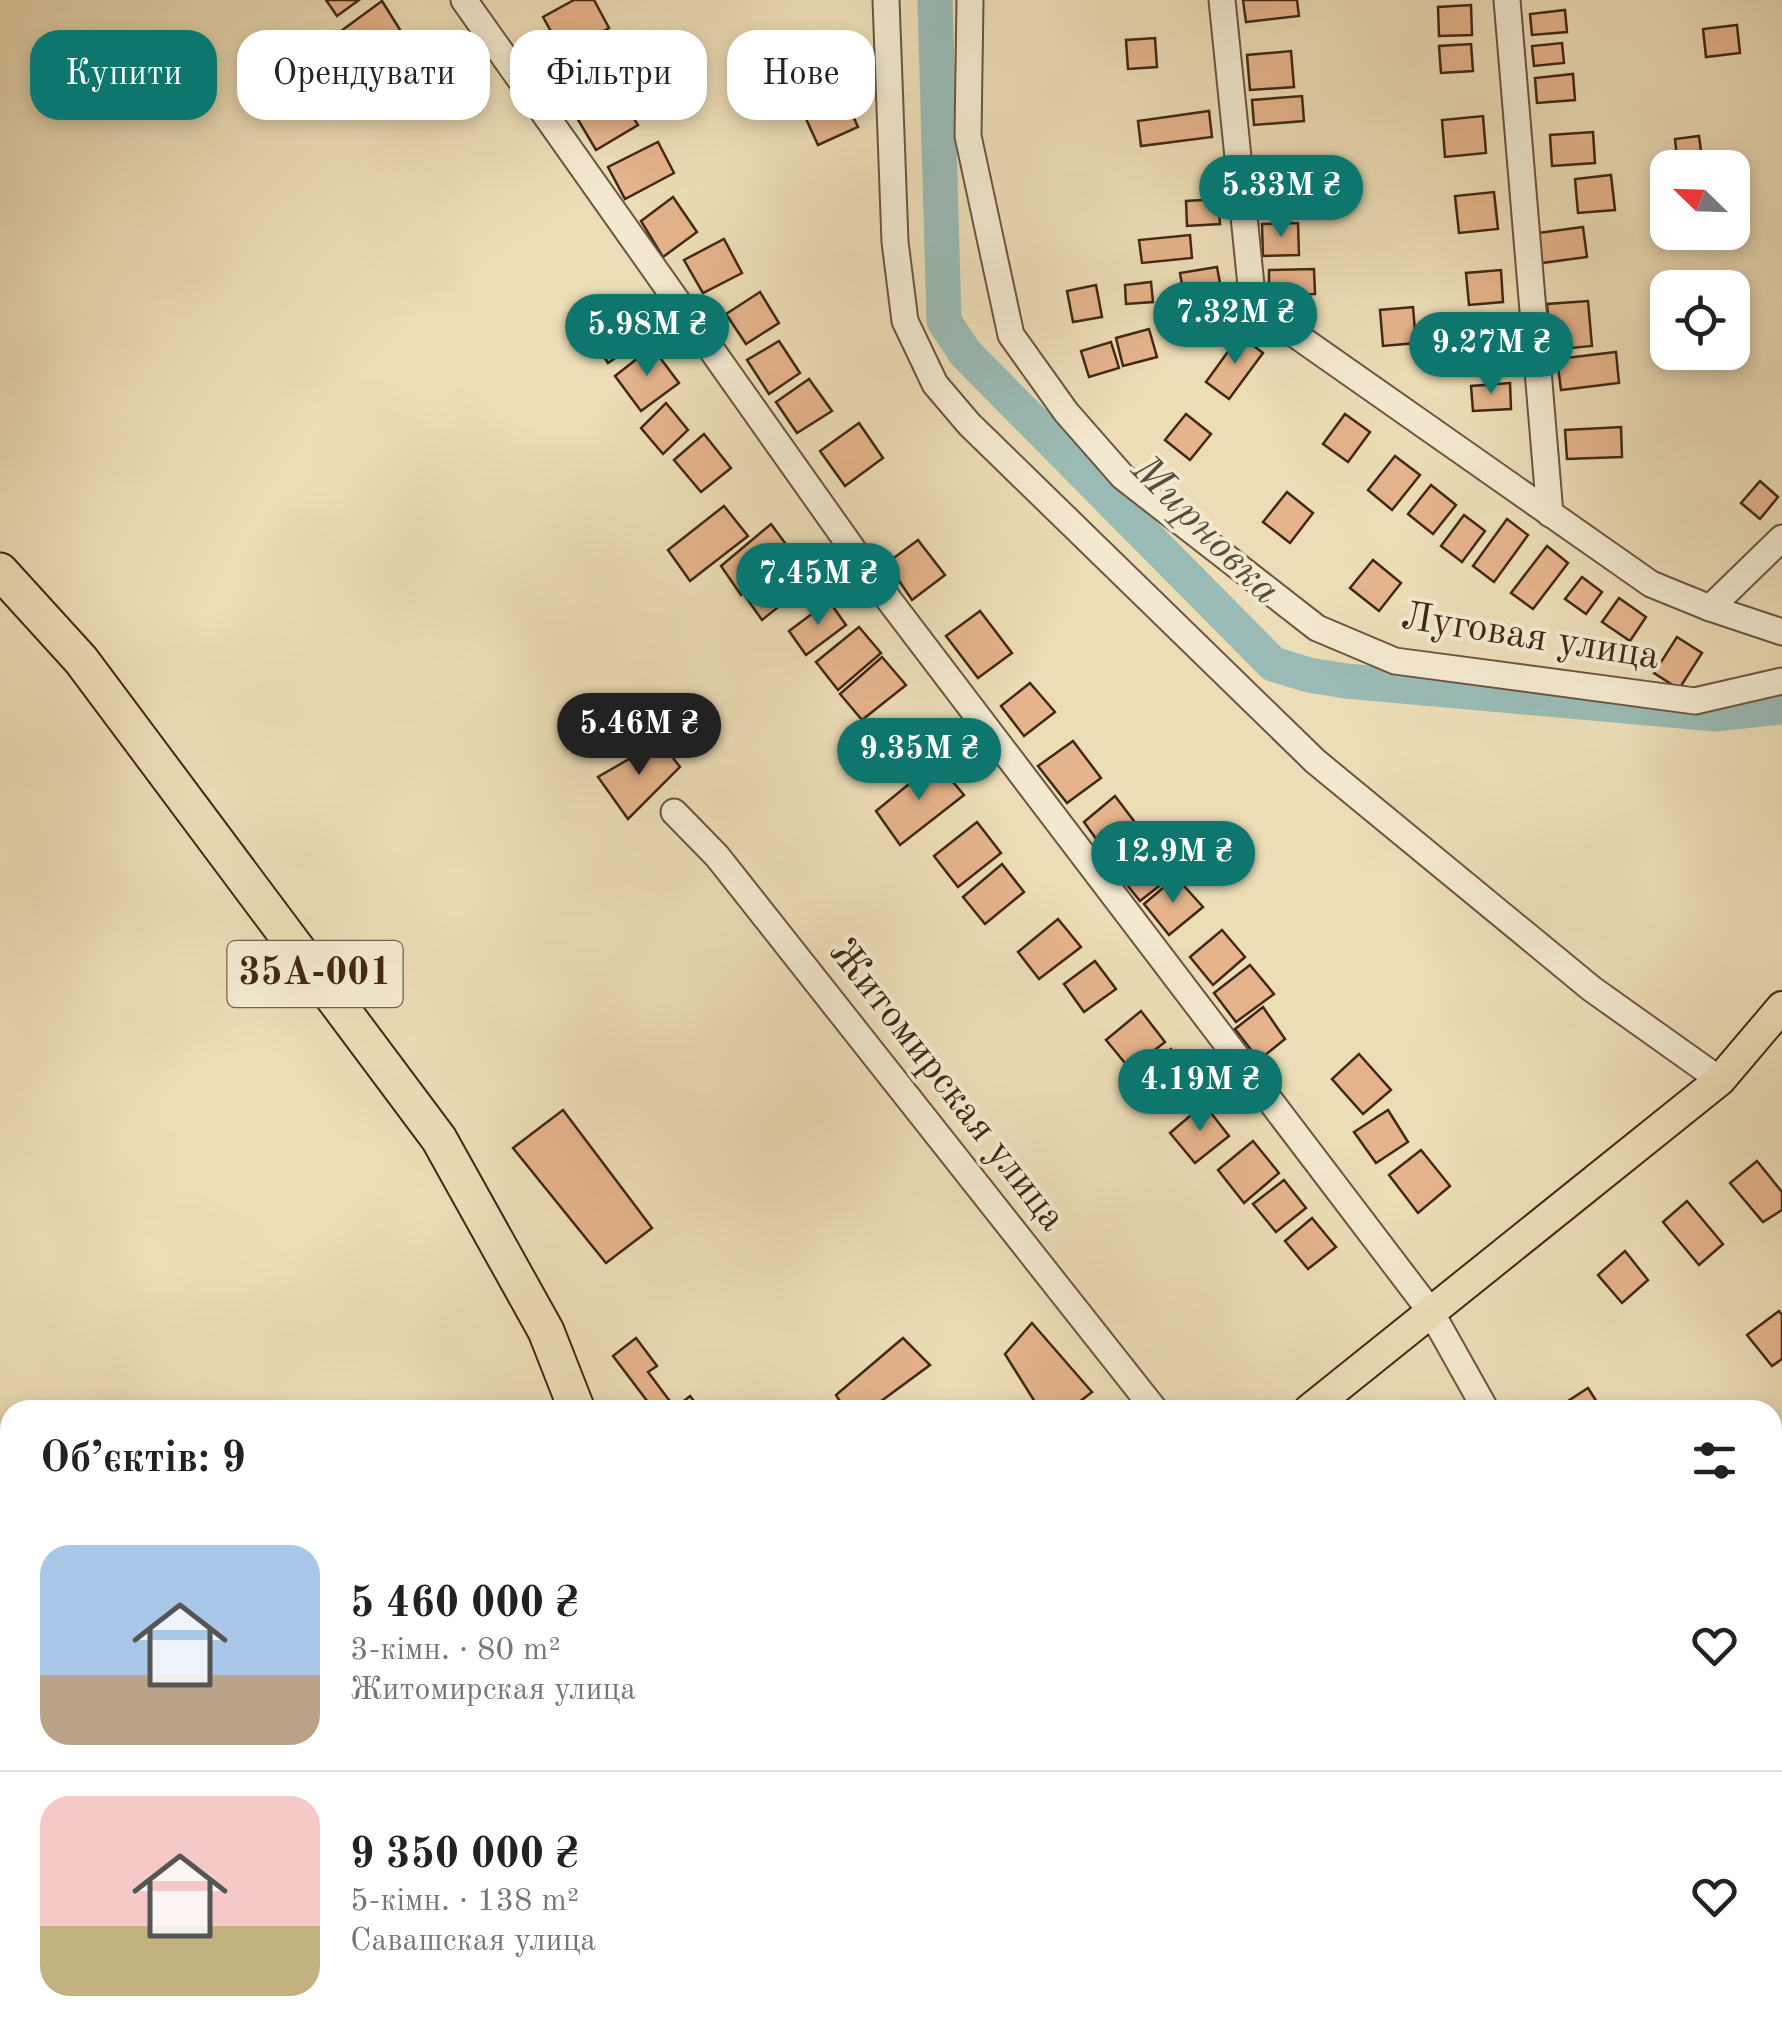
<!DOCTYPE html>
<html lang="uk">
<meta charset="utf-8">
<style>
:root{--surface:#fff;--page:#f2f2f2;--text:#222;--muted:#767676;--line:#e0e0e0;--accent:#0f766e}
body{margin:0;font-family:"Old Standard TT",serif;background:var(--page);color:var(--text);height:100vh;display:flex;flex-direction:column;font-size:38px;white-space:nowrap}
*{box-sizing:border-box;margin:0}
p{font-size:32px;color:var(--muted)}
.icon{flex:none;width:55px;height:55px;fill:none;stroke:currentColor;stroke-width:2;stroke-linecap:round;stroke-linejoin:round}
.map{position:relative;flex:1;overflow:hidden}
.panel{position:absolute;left:0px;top:1400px;width:1782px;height:640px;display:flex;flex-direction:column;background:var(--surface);border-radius:30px 30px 0 0;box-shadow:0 5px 15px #0003}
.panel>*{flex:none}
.guide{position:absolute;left:30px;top:30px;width:1000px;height:90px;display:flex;gap:20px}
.needle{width:65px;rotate:293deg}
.fabs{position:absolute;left:1650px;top:150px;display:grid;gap:20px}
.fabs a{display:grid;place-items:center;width:100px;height:100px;border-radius:20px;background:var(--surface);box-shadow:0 5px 15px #0003;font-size:50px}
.price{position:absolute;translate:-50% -85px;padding:0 22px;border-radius:35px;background:var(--accent);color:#fff;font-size:32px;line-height:65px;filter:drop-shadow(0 2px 5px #0008)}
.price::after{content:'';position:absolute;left:50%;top:60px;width:30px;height:22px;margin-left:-15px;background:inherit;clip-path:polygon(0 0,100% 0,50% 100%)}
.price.current{background:#222;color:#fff}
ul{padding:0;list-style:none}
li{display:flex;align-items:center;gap:30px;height:250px;padding:0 40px}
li+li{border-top:2px solid var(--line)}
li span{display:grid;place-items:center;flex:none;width:280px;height:200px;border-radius:30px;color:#555}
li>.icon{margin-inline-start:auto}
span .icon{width:120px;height:120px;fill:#fffc;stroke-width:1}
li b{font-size:42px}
h2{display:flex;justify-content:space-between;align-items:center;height:120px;padding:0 40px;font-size:42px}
.chip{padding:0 35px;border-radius:30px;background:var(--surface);box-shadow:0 5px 15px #0003;font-size:35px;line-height:90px}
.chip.current{background:var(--accent);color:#fff}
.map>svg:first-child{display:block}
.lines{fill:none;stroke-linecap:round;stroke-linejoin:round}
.river{stroke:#9abbb5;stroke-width:35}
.building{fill:#e6b48c;stroke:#412815;stroke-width:2.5}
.minor-casing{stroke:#6c553e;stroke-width:29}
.major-casing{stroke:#412815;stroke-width:34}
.highway-casing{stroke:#412815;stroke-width:39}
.minor{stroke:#f3e9d0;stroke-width:25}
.major{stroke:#ecddb7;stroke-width:30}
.highway{stroke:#ecddb7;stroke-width:35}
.labels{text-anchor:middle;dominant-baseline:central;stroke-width:8;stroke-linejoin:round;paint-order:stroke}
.shield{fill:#f3e9d0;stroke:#76624d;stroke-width:2.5}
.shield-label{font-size:38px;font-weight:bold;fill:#412815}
.street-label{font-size:40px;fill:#412815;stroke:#f3e9d0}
.water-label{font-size:42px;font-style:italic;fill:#574d3d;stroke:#f3e9d0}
</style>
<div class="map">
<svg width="1782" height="2040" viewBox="0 0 1782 2040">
<rect width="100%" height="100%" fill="#ecddb7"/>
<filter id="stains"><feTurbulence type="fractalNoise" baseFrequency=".002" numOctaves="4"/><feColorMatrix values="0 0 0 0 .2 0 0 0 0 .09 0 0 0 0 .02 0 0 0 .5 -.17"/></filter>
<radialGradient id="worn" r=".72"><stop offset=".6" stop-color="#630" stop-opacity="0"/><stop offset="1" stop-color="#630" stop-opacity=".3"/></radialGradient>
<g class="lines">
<path class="river" d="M935,0L944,321L965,353L1273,664L1309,675L1346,681L1715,714L1782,707"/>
</g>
<g class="building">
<path d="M326,0H359L337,16Z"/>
<path d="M574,0H594L609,28L563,53L543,17Z"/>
<path d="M1243,0H1297L1299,16L1246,22Z"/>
<path d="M382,1L402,33L362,61L341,31Z"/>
<path d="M1471,5L1472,35L1439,36L1438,7Z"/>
<path d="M1565,10L1567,32L1532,35L1530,14Z"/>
<path d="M1737,25L1740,53L1706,57L1703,29Z"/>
<path d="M1155,38L1157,67L1128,69L1126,40Z"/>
<path d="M1562,43L1564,63L1534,66L1532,46Z"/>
<path d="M1471,44L1473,71L1441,73L1439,46Z"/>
<path d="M587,49L608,84L572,106L552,73Z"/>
<path d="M1291,51L1294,87L1250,90L1247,55Z"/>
<path d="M1573,74L1575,100L1537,103L1535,78Z"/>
<path d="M837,81L858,127L818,145L797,99Z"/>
<path d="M619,95L638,125L596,150L577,118Z"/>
<path d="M1302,96L1304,121L1254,125L1252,100Z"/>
<path d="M1209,111L1212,137L1141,146L1138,121Z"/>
<path d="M1483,116L1486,153L1445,157L1442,120Z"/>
<path d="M1593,132L1595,163L1552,166L1550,135Z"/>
<path d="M1699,136L1703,166L1678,168L1675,139Z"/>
<path d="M658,142L674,173L625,199L608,167Z"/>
<path d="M1299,173L1300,207L1261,208V174Z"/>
<path d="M1611,175L1615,210L1578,213L1575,179Z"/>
<path d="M1494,192L1498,229L1459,233L1455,196Z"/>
<path d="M673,197L697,232L663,257L641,221Z"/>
<path d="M1218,199L1220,224L1187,226L1186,201Z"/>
<path d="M1298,223L1299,255L1263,256L1262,224Z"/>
<path d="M1583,227L1587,257L1542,263L1538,233Z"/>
<path d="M1190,235L1192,258L1142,263L1139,240Z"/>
<path d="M724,239L742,273L703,293L684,260Z"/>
<path d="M1217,267L1220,283L1183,290L1180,273Z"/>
<path d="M1314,269L1315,294L1269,295V270Z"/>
<path d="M1501,270L1503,302L1469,305L1466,273Z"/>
<path d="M1151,282L1153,302L1126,304L1125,285Z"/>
<path d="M1096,285L1102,317L1073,322L1067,291Z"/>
<path d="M760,292L779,323L746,344L726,314Z"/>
<path d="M1588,301L1592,346L1551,350L1547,304Z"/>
<path d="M1231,302L1237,332L1188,342L1182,313Z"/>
<path d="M621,304L643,339L608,363L585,328Z"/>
<path d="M1413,307L1416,343L1383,346L1380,310Z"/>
<path d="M1504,326L1506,361L1467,363L1465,328Z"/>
<path d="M1149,329L1157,357L1123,366L1116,338Z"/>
<path d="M1240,335L1263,353L1229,399L1206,382Z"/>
<path d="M779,341L800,373L769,394L747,360Z"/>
<path d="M1111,342L1119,368L1089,377L1081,351Z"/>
<path d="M652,347L679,383L641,411L615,376Z"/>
<path d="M1616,352L1619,383L1561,390L1557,359Z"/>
<path d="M809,379L832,411L797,433L776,402Z"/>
<path d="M1510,383L1511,409L1473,411L1471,386Z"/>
<path d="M666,403L688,430L663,454L641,428Z"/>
<path d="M1186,414L1211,434L1190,460L1165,440Z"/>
<path d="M1345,414L1370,432L1348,462L1323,444Z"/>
<path d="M859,423L883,458L845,486L820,451Z"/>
<path d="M1621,427L1622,457L1567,459L1565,430Z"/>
<path d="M704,434L731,468L701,492L674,460Z"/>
<path d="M1395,456L1420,475L1392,510L1368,490Z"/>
<path d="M1760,481L1778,497L1760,519L1741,503Z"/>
<path d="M1431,485L1456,505L1433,534L1408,514Z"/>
<path d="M1287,492L1313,513L1290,543L1263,522Z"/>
<path d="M724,506L748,536L690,581L668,550Z"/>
<path d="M1464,515L1485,531L1462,562L1441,546Z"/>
<path d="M1507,519L1528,535L1494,582L1473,566Z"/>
<path d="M771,524L791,551L741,595L721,566Z"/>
<path d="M918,540L945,575L912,600L887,563Z"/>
<path d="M1547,546L1568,563L1533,609L1511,593Z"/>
<path d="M792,556L812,580L762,620L745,596Z"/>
<path d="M1373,560L1401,583L1379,611L1350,588Z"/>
<path d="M1582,577L1602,592L1586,614L1565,599Z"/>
<path d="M1619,598L1646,617L1630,641L1602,622Z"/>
<path d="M829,601L846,625L806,655L789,631Z"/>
<path d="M980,611L1012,653L978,678L946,636Z"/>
<path d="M859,627L881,653L838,690L816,662Z"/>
<path d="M1677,637L1702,653L1679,689L1654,673Z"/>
<path d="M882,657L906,685L862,720L840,694Z"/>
<path d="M1030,683L1055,712L1024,736L1001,706Z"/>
<path d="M660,741L680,767L628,819L598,777Z"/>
<path d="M1073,741L1101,778L1067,803L1038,766Z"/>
<path d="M936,762L964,795L900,845L876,811Z"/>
<path d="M1115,796L1137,825L1104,850L1084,822Z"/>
<path d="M977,822L1001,853L958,887L934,856Z"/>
<path d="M1162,835L1187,864L1140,901L1116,871Z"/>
<path d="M1002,864L1024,892L985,924L963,897Z"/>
<path d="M1176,877L1203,907L1169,935L1144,904Z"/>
<path d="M1058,919L1081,947L1039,979L1018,952Z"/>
<path d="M1222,930L1245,957L1213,985L1190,957Z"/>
<path d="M1095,961L1116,989L1084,1012L1064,984Z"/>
<path d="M1250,965L1274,994L1236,1022L1214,993Z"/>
<path d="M1263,1007L1285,1039L1259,1060L1235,1029Z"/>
<path d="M1141,1011L1165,1042L1130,1069L1106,1040Z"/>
<path d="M1171,1049L1197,1081L1163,1107L1138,1073Z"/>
<path d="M1359,1054L1391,1090L1363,1114L1332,1079Z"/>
<path d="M1204,1104L1229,1136L1195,1163L1170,1133Z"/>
<path d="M563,1110L652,1228L606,1263L513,1148Z"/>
<path d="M1388,1110L1408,1142L1376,1163L1354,1132Z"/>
<path d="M1253,1141L1279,1173L1244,1203L1218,1170Z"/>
<path d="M1421,1150L1450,1186L1418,1213L1389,1175Z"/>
<path d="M1757,1161L1782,1192V1210L1763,1222L1730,1183Z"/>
<path d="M1284,1180L1306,1208L1276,1232L1253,1204Z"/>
<path d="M1687,1201L1723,1244L1699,1265L1663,1222Z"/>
<path d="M1312,1218L1336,1247L1308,1269L1285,1241Z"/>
<path d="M1625,1251L1648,1280L1622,1303L1598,1275Z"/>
<path d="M1779,1311L1782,1315V1359L1772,1366L1747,1335Z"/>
<path d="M1032,1323L1092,1392L1069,1410H1040L1005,1354Z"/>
<path d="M636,1338L657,1366L648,1372L675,1408L690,1396L701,1410H654L613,1356Z"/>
<path d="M903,1338L930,1365L869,1410H845L836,1395Z"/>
<path d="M1588,1388L1602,1410H1554Z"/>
</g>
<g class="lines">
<defs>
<g id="minor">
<path d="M464,0L883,592L1431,1312L1486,1410"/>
<path d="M886,0L895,242L905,321L935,384L969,424L1315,761L1592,989L1720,1080"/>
<path d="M970,0L968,136L1011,335L1066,412L1123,477L1317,628L1395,661L1695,701L1782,681"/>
<path d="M1222,0L1253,305L1651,584L1710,608L1782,632"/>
<path d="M1507,0L1550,514"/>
<path d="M1710,608L1782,538"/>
<path d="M674,812L717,856L1155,1410"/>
<path d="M1772,1988L1782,2024"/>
<path d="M718,2030L726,2040"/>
<path d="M904,2030L905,2040"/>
<path d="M1321,2030L1322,2040"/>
<path d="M755,2040L756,2030"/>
</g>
<path id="major" d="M1309,1410L1720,1080L1782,1007"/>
<g id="highway">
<path d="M0,571L81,660L439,1139L546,1331L577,1410"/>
<path d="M534,2040L547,2030"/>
</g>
</defs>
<use href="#minor" class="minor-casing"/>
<use href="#major" class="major-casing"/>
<use href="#highway" class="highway-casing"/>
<use href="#minor" class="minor"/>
<use href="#major" class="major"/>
<use href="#highway" class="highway"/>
</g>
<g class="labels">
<rect class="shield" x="227.5" y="941" width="175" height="66" rx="8"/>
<g class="shield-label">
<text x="315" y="974">35А-001</text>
</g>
<g class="street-label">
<text transform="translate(1530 638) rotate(9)">Луговая улица</text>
<text transform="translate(946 1086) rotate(52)">Житомирская улица</text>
</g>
<g class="water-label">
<text transform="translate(1205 531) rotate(45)">Мирновка</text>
</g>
</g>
<rect width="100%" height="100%" filter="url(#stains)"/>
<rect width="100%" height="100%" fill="url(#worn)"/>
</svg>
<div class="fabs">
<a><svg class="needle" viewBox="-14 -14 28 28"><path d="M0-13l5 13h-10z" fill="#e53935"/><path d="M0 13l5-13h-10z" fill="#767676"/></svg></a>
<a><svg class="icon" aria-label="locate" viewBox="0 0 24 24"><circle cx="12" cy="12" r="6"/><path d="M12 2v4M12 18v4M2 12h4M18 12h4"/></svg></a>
</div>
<b class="price" style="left:1281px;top:240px">5.33M ₴</b>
<b class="price" style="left:1235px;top:367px">7.32M ₴</b>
<b class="price" style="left:647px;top:379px">5.98M ₴</b>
<b class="price" style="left:1491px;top:397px">9.27M ₴</b>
<b class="price" style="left:818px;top:628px">7.45M ₴</b>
<b class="price current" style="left:639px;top:778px">5.46M ₴</b>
<b class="price" style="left:919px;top:803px">9.35M ₴</b>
<b class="price" style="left:1173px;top:906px">12.9M ₴</b>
<b class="price" style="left:1200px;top:1134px">4.19M ₴</b>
<div class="guide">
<a class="chip current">Купити</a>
<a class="chip">Орендувати</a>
<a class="chip">Фільтри</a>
<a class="chip">Нове</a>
</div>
<section class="panel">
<h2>Об’єктів: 9<svg class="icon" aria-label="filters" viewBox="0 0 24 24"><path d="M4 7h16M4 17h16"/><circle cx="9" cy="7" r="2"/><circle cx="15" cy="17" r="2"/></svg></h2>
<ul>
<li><span style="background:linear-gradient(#a9c7e8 65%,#b9a48a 0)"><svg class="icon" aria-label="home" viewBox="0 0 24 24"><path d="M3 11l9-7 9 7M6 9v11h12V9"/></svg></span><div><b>5 460 000 ₴</b><p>3-кімн. · 80 m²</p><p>Житомирская улица</p></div><svg class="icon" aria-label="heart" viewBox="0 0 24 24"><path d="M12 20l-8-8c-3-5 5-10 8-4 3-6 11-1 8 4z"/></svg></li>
<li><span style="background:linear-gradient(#f6c9c9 65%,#c2b280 0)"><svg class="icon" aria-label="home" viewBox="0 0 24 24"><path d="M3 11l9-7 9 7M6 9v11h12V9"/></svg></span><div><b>9 350 000 ₴</b><p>5-кімн. · 138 m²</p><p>Савашская улица</p></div><svg class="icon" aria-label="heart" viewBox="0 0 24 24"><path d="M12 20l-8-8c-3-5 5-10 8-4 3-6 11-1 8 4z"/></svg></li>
</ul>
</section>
</div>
